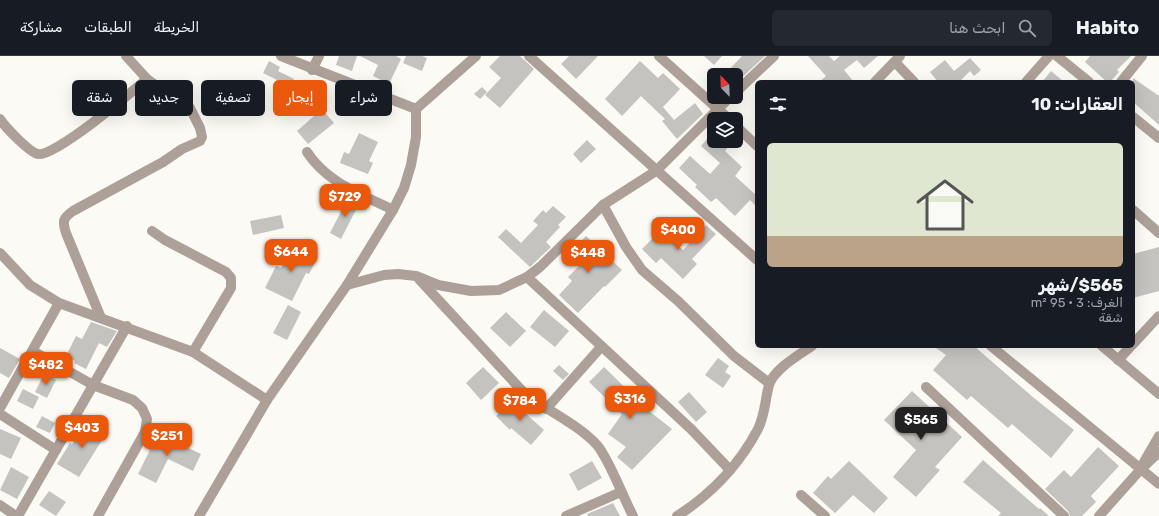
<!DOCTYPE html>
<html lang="ar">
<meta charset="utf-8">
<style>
:root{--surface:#171b24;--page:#242831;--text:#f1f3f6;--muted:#9ea1a6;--line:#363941;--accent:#ea580c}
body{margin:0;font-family:Rubik,"Noto Sans Arabic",sans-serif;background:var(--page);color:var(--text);direction:rtl;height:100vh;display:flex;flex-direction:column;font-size:15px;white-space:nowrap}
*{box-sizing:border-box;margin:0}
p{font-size:13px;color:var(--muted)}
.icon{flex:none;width:22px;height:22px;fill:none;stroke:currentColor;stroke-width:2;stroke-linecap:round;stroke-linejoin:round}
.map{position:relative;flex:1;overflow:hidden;direction:ltr}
.drawer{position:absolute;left:755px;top:24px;width:380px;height:268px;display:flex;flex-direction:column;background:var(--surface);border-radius:6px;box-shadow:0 4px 16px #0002;direction:rtl}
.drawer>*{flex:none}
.top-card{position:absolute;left:12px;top:24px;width:380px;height:36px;direction:rtl;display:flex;gap:8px}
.needle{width:26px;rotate:337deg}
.tools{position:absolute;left:707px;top:12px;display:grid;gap:8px}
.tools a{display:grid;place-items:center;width:36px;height:36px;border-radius:6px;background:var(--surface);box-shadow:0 4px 16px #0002;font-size:20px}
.price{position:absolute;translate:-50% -34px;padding:0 9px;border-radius:8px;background:var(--accent);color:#fff;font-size:13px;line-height:26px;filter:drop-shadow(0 1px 2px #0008)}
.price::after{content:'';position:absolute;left:50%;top:24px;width:12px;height:9px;margin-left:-6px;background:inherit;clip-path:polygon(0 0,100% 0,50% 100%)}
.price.current{background:#222;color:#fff}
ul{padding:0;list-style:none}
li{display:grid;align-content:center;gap:8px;height:212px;padding:0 12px}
li span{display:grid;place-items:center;height:124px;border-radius:6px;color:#555}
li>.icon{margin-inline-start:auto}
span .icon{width:72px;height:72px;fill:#fffc;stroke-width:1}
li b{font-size:17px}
h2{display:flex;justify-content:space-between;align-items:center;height:48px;padding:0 12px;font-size:17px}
.pill{padding:0 14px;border-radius:6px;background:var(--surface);box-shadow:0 4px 16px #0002;font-size:14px;line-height:36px}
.pill.current{background:var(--accent);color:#fff}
header{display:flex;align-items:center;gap:24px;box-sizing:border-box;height:56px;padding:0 20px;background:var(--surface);border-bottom:1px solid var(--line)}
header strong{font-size:19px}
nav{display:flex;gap:22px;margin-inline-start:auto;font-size:14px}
.search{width:280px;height:36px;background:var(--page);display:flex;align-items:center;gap:10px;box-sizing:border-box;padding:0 14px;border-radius:6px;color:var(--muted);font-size:15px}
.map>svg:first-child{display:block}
.building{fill:#c5c3bf}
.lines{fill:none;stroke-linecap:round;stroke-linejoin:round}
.minor{stroke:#ada098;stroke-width:10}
</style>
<header>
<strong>Habito</strong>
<div class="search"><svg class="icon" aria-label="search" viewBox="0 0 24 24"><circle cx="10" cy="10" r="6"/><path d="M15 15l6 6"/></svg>ابحث هنا</div>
<nav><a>الخريطة</a><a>الطبقات</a><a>مشاركة</a></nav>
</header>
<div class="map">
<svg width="1159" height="460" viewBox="0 0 1159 460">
<rect width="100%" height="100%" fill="#fbfaf5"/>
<g class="building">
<path d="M339,0H357L352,15L336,9Z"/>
<path d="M360,0H396L401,3L389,28L373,20L378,9Z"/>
<path d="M406,0H422L427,2L422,15L403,7Z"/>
<path d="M500,0H520L534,13L500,52L485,39L501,22L489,11Z"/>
<path d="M569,0H598L576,23L561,8Z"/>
<path d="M704,0H722L714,9Z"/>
<path d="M742,0H765L736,27V19H724Z"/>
<path d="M808,0H829L834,5L840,0H878L864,12L857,4L844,14L854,26H819L826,20Z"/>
<path d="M1090,0H1131L1117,14L1119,16L1110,26H1107L1085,6Z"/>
<path d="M970,2L981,14L974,20L970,15L959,26H938L930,16L945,4L954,15Z"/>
<path d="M269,5L280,11L278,15L294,23L289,33L276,27L277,24L263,17Z"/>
<path d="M640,5L658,22L663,17L680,33L663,51L674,64L695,47L703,58L677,83L662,65L665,63L641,40L622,60L605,43Z"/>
<path d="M1051,15L1064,26H1042Z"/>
<path d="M1133,22L1159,40V69L1133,46Z"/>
<path d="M482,31L487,36L480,43L474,38Z"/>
<path d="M322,53L334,67L308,88L297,75Z"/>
<path d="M714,75V85H726L730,89L725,95L742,111L735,120L757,140V151L750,144L735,160L716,142L711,146L695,131L697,129L679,112L690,100L710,118L720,107L701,90Z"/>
<path d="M359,77L378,86L369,105L373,107L368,118L340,107L344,96L349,98Z"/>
<path d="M587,84L596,93L581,107L573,98Z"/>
<path d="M349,140L360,146L341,183L330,177Z"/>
<path d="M553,150L566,161L558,169L560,171L546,186L551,191L530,211L498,181L506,173L521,187L538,169L533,165L543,154L546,157Z"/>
<path d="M281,159L284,172L253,179L250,165Z"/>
<path d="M706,169L716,178L692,203L697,208L683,223L661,202L656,207L642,193L661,174L683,194Z"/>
<path d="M586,180L622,214L605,231L604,230L578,257L559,239L572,225L568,221L579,210L567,199Z"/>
<path d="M293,189L318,201L309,218L306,217L292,245L265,232L276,210L281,212Z"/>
<path d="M1159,191V235L1133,242V198Z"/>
<path d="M288,249L301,256L287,284L273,277Z"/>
<path d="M544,254L569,275L555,291L530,271Z"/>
<path d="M506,256L526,275L510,291L490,272Z"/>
<path d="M91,266L117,275L107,291L99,287L86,313L74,307L75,305L66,300L76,280L82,283Z"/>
<path d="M933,290H974L1034,342L1074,374L1051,402L1012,368L1008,372L971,340L967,344L933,314L946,299Z"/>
<path d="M0,292L20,303L9,322L0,317Z"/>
<path d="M718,302L729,310L725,316L731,320L723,332L705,319Z"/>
<path d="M559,309L569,318L563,324L553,315Z"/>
<path d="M483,311L499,327L481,344L466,327Z"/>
<path d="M604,311L649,355L672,373L632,414L617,401L626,391L608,378L622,358L589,326Z"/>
<path d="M44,318L56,324L47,342L35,336Z"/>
<path d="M23,333L39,341L33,353L17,345Z"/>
<path d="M912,335L962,381L935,411L940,414L916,441L893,421L916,394L884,364Z"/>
<path d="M689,336L707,356L696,366L678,346Z"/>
<path d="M514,342L528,356L526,358L544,374L531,389L511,372L510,374L496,360Z"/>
<path d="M42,360L55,367L50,377L36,371Z"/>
<path d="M86,364L107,376L79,421L57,408L70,387L72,389Z"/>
<path d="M0,373L21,382L11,403L0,398Z"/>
<path d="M156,377L201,398L193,415L168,403L156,427L138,418L150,394L148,393Z"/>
<path d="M1098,391L1119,410L1091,440L1096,446L1082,460H1070L1068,455L1045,433L1064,414L1071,421Z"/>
<path d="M983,404L1039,453L1040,452L1049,460H998L1001,457L963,426Z"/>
<path d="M592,405L602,422L578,435L569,418Z"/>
<path d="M849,405L888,442L874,457L853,439L835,457L813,437L828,420L831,423Z"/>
<path d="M11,411L29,421L17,443L0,434Z"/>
<path d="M49,435L66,446L56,460L39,449Z"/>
<path d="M613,447L620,460H588L587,458Z"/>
</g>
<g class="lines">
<g class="minor">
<path d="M281,0L416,53"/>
<path d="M529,0L757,204"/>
<path d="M659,0L729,63"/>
<path d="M1057,0L1089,26"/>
<path d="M895,6L914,26"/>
<path d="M312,14L319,0"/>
<path d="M875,26L900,0"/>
<path d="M1026,26L1049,0"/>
<path d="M1121,26L1142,0"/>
<path d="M736,36L774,0"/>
<path d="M416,53L476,0"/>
<path d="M1133,61L1159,82"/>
<path d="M0,63C5,71 29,96 38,98C53,102 132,36 147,23"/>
<path d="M736,70L757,90"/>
<path d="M307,96C327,127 361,138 393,154"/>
<path d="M603,149L626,191L642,214L678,245L734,300L769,327"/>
<path d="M1133,154L1159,177"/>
<path d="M152,175L165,184L226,216L231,222V232L193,296"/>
<path d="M0,197L30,229L59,247L193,296L267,344"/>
<path d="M527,221L691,373L730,414"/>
<path d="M419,223L525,338C547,354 579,369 597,389C609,403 623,441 633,460"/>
<path d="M347,229L384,219L398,218L416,220L438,229L471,235L499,234L527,221L540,211L603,149L656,115L730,41"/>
<path d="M101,262L66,177C62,165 63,162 73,155L163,106L182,93L200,85L202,81L200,72L190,52L184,46L168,38L147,23L126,0"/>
<path d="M1133,288L1159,260"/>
<path d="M991,290L1159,428"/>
<path d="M1102,290L1159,338"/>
<path d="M33,295L93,329L133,344L142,352L147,363L145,376L98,460"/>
<path d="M1118,304L1131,290"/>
<path d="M926,331L1064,460"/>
<path d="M0,352L59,247"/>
<path d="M546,353L601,291"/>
<path d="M0,358L56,394"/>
<path d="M1144,406L1159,380"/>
<path d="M801,439L825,460"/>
<path d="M0,449L16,460"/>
<path d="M18,460L127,270"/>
<path d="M199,460L267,344L347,229L393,154L404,132L411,109L416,81V53"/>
<path d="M566,460L621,436"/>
<path d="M677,460C710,439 739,409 758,373C765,359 765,344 769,329C774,313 799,299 812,290"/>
<path d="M1099,460L1141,413L1159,396"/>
</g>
</g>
</svg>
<div class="tools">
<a><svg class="needle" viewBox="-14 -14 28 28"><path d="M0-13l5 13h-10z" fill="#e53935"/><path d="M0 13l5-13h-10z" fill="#9ea1a6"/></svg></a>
<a><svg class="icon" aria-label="layers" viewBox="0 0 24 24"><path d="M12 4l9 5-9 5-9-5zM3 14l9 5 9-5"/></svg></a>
</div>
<b class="price" style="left:345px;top:162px">$729</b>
<b class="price" style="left:678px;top:195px">$400</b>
<b class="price" style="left:291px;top:217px">$644</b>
<b class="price" style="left:588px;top:218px">$448</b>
<b class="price" style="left:46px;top:330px">$482</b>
<b class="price" style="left:630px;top:364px">$316</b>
<b class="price" style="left:520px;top:366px">$784</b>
<b class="price current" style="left:921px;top:385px">$565</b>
<b class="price" style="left:82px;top:393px">$403</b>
<b class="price" style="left:167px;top:401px">$251</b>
<div class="top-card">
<a class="pill">شراء</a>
<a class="pill current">إيجار</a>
<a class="pill">تصفية</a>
<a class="pill">جديد</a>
<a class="pill">شقة</a>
</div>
<section class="drawer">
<h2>العقارات: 10<svg class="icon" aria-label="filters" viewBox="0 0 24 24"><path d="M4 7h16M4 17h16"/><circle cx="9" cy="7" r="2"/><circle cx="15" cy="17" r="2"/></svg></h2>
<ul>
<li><span style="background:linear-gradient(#dfe7d0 75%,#b9a48a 0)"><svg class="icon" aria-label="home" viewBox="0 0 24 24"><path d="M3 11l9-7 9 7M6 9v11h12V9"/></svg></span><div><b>$565/شهر</b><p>الغرف: 3 · 95 m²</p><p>شقة</p></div></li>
</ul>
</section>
</div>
